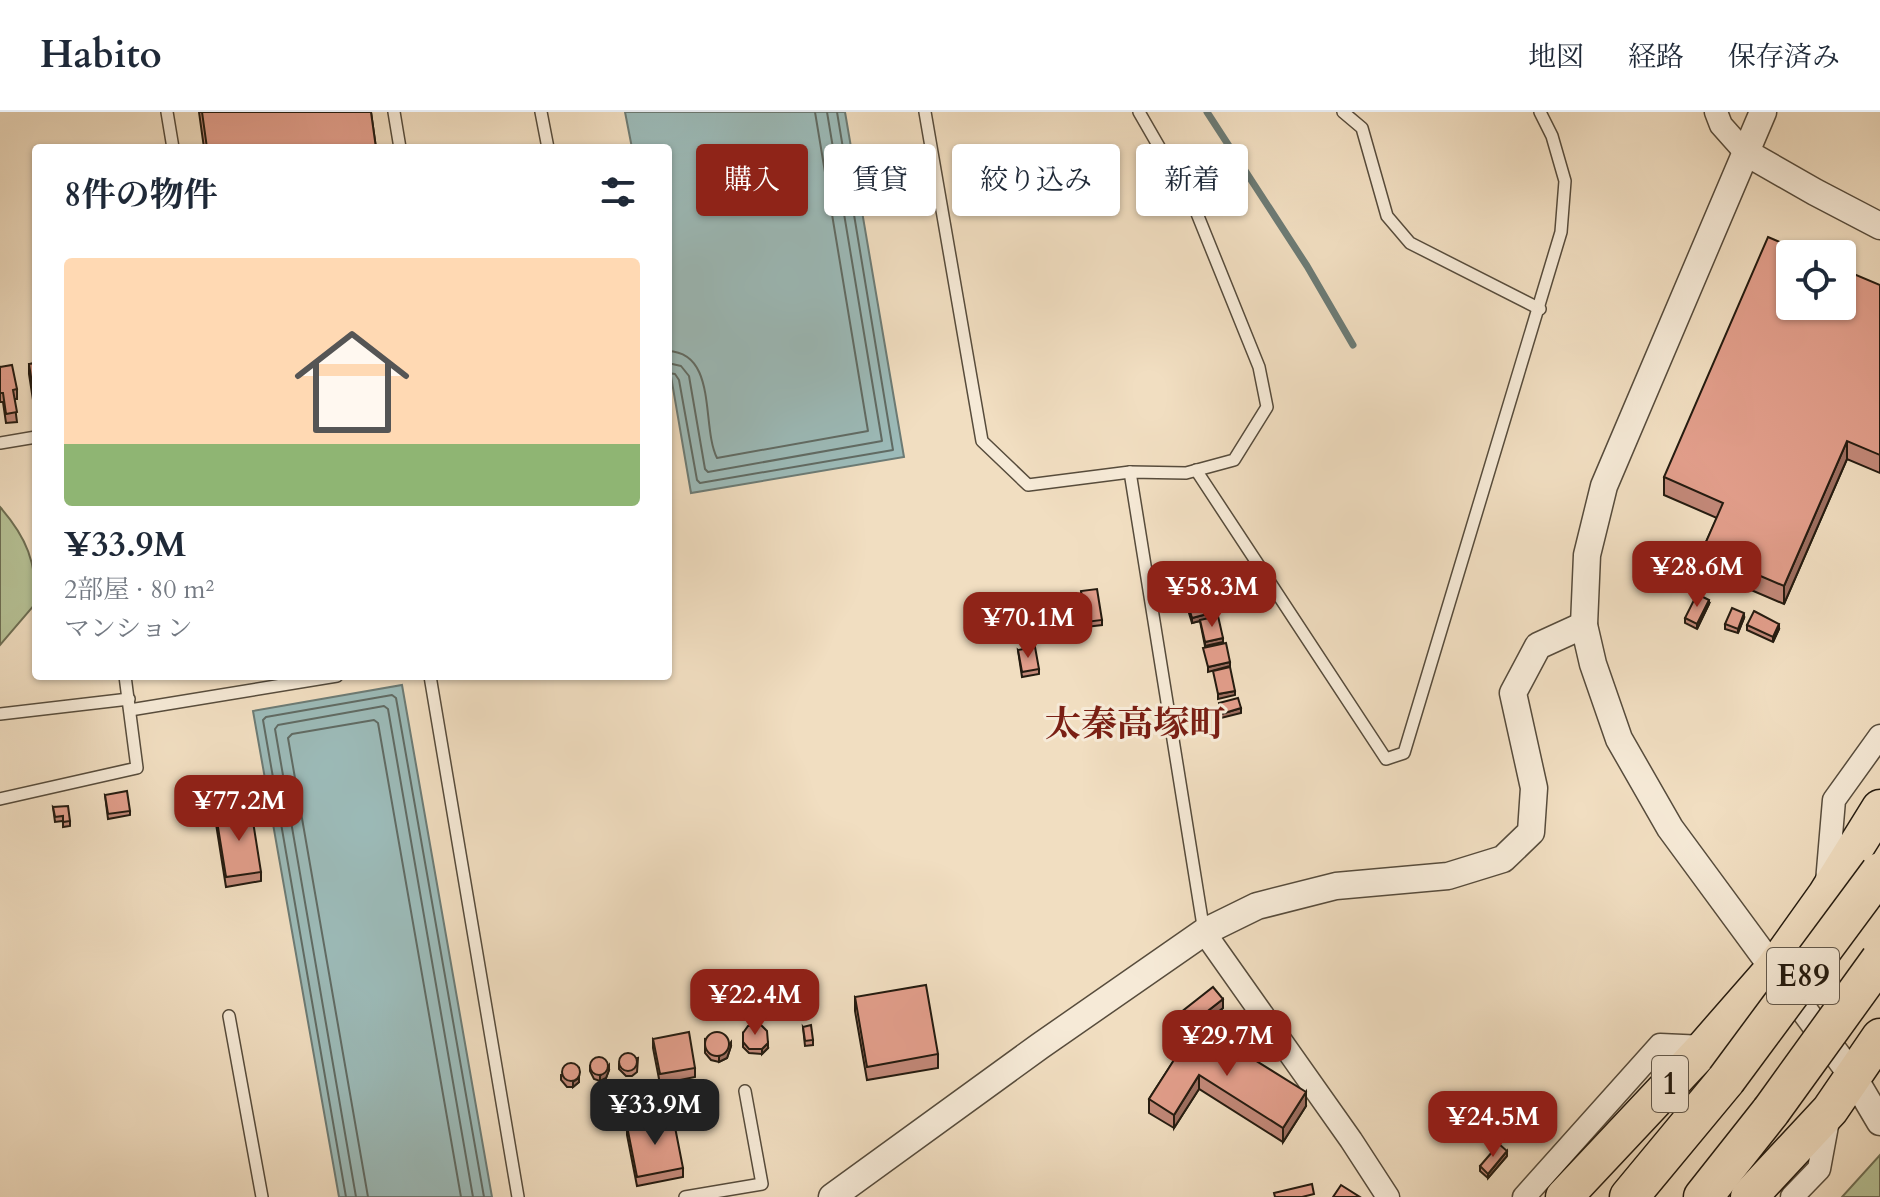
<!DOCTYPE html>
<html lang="ja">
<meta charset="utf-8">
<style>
:root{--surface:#fff;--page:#f2f2f3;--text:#1f2937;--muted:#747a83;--line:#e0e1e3;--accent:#8f2418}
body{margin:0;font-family:Cardo,"Noto Serif JP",serif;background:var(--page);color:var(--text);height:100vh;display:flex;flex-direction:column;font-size:30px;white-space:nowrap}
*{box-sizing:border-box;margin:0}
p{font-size:26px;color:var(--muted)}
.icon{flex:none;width:44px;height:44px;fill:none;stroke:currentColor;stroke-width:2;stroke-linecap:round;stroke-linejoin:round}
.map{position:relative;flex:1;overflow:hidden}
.drawer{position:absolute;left:32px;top:32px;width:640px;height:536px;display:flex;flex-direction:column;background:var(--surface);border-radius:8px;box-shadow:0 2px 6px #0004}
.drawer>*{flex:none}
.hud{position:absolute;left:696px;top:32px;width:760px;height:72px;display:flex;gap:16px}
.tools{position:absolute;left:1776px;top:128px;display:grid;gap:16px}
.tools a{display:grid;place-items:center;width:80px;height:80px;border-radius:8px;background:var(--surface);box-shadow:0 2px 6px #0004;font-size:40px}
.price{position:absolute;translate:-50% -68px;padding:0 18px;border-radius:16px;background:var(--accent);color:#fff;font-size:26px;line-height:52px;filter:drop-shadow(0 2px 4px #0008)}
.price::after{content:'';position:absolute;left:50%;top:48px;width:24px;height:18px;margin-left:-12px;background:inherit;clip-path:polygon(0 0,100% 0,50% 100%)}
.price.selected{background:#222;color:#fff}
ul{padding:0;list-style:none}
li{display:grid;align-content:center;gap:16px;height:424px;padding:0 32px}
li span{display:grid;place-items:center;height:248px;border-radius:8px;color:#555}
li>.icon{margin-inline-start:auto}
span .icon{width:144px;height:144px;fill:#fffc;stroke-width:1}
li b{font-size:34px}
h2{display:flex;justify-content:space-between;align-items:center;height:96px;padding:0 32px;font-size:34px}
.chip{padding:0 28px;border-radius:8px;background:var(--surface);box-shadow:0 2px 6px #0004;font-size:28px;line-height:72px}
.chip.selected{background:var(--accent);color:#fff}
header{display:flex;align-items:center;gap:48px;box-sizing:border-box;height:112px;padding:0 40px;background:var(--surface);border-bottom:2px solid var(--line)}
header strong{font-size:38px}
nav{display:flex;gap:44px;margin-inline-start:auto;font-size:28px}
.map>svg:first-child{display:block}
.green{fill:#b6c296;stroke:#6d6e53;stroke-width:2}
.water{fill:#9cbbb9;stroke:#6c7b75;stroke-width:2}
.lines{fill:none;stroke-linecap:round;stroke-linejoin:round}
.shore{stroke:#606b64;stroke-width:2}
.stream{stroke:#6c7b75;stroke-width:7}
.service-casing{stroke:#574c3c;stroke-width:14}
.minor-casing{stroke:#574c3c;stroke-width:25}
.tertiary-casing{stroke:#574c3c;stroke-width:29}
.trunk-casing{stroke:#241b10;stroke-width:39}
.motorway-casing{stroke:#241b10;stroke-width:41}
.service{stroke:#f6ead7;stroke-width:11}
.minor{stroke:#f6ead7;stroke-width:22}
.tertiary{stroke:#f6ead7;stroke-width:26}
.trunk{stroke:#f1dec1;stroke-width:36}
.motorway{stroke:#f1dec1;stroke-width:38}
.motorway-bridge-casing{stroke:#241b10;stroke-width:41;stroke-linecap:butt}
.motorway-bridge{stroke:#f1dec1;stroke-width:38}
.wall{fill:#c28878;stroke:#241b10;stroke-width:2}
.shaded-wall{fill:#9e6f61;stroke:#241b10;stroke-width:2}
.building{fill:#e29e8b;stroke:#241b10;stroke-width:2}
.labels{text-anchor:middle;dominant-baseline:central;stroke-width:6;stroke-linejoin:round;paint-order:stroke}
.shield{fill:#f6ead7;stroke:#63594c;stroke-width:2}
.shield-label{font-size:32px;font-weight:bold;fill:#241b10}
.neighbourhood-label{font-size:36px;font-weight:bold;fill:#7a1f14;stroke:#f6ead7}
</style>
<header>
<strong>Habito</strong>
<nav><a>地図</a><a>経路</a><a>保存済み</a></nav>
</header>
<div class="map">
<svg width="1880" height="1085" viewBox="0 0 1880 1085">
<rect width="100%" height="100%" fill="#f1dec1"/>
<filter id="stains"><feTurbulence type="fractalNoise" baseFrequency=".0025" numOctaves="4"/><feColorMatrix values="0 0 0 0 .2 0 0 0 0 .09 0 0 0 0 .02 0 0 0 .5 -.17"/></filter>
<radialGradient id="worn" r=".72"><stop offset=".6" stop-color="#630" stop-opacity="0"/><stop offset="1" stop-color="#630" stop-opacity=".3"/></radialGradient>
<g class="green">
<path d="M0,395C27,426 36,450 36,491L0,533Z"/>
<path d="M1880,1043V1085H1842Z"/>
</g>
<g class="water">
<path d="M625,0H845L904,345L691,381L668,247V36H632Z"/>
<path d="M402,573L492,1085H339L253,599Z"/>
</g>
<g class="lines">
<g class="shore">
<path d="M668,239C718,241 701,314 717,346L868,319L815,0"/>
<path d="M668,251L681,254L689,264L705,357L708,360L882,329L827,0"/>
<path d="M668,261L675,262L679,268L697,368L700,371L893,338L837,0"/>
<path d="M346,1085L263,608L266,605L392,583L396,586L484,1085"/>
<path d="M356,1085L275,617L278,613L384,594L388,597L473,1085"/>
<path d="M368,1085L288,626L292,622L374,608L378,611L461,1085"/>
</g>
<path class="stream" d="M1207,0L1307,154L1353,233"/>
<defs>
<g id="service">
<path d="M167,0L173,36"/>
<path d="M394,0L400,36"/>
<path d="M541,0L548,36"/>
<path d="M925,0L982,329L1028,373L1130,360L1186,361L1234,348L1267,295L1259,255L1196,99L1139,0"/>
<path d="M1343,0L1362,16L1387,104L1410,131L1540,197"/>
<path d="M0,331L36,325"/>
<path d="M1196,358L1386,647L1404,641L1561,120L1565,69L1552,24L1540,0"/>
<path d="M1130,360L1204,820"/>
<path d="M430,564L518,1085"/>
<path d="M130,598L337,564"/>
<path d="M0,602L129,587"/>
<path d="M0,687L137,656L125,564"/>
<path d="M229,904L262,1085"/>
<path d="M685,1085L762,1072L745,979"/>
</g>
<g id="minor">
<path d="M1716,0L1721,13L1745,40"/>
<path d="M1827,770L1834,688L1880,624"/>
<path d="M1204,820L1351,1028L1388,1085"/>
<path d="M1524,1085L1660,933L1705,935"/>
<path d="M1792,1085L1819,1057L1829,1003"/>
</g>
<g id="tertiary">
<path d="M1763,0L1604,374L1587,443L1584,513L1593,552L1619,627L1670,716L1854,966L1880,1010"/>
<path d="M1745,40L1815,80L1880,114"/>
<path d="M832,1085L1040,934L1204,820L1257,794L1336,774L1448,764L1503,747L1531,720L1534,676L1513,581L1538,534L1584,513"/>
</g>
<g id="trunk">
<path d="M1564,1085L1705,935L1774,856L1826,783L1880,696"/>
<path d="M1749,1085L1830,998L1880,925"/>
</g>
<g id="motorway">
<path d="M1629,1085L1726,968"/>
<path d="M1703,1085L1771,999"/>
</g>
</defs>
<use href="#service" class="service-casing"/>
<use href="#minor" class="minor-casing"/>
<use href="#tertiary" class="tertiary-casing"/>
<use href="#trunk" class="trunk-casing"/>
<use href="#motorway" class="motorway-casing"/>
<use href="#service" class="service"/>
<use href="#minor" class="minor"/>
<use href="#tertiary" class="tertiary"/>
<use href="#trunk" class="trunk"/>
<use href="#motorway" class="motorway"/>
<defs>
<g id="motorway-bridge">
<path d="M1726,968L1880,760"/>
<path d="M1771,999L1880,848"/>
</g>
</defs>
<use href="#motorway-bridge" class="motorway-bridge-casing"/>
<use href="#motorway-bridge" class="motorway-bridge"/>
</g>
<g class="wall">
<path d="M199,0H371L376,36H204Z"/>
<path d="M1880,173V361L1847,347L1784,492L1702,457V439L1717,406L1664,383V365Z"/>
<path d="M36,251V301H35L29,262V252Z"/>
<path d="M0,255L17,277V287H14L17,310L6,311L3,290H0Z"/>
<path d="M1081,479L1102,508V513L1086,515Z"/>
<path d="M1186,486L1215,505L1223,530L1205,534L1200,509L1192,511L1186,491Z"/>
<path d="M1709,492L1697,517L1685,511V506Z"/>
<path d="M1744,506L1738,521L1725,517V512Z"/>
<path d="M1747,513L1779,517L1773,530L1747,518Z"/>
<path d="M1018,538L1039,557V562L1022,565Z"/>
<path d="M105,683L130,699V703L108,707Z"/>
<path d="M53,695L70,709V714L63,715V709L55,710Z"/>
<path d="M216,703L261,760V769L226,775L216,712Z"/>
<path d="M855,885L938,942V956L867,968L855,899Z"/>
<path d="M1223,896L1201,914L1306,994L1283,1030L1199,977L1174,1016L1149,1001V987L1191,922L1181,929L1171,917V908Z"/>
<path d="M803,915L813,928V933L805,934Z"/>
<path d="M743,921L768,936L762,942L749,941L743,935Z"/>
<path d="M653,927L695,956V965L660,972L653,936Z"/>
<path d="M705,927L731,934L727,946L719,950L711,948L705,941Z"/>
<path d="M638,946L637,960L632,964H626L619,957V952Z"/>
<path d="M590,954L609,958L606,966L600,969L594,967L590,959Z"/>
<path d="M579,956V970L573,975H567L561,968V963Z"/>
<path d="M627,1014L683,1056V1065L637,1074L627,1023Z"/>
<path d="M1507,1044L1488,1066L1480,1059V1054Z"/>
</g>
<g class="shaded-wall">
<path d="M1847,329V347L1784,492V474Z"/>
<path d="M1709,488V492L1697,517V512Z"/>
<path d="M1215,500V505L1192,511V506Z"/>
<path d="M1744,501V506L1738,521V517Z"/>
<path d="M1779,512V517L1773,530V525Z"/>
<path d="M1223,526V530L1205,534V530Z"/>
<path d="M1230,550V554L1208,560V555Z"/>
<path d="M1235,579V583L1218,587V582Z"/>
<path d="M1241,596V601L1221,606V602Z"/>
<path d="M1223,887V896L1181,929V920Z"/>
<path d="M731,930V934L727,946L719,950V945Z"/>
<path d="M768,931V936L762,942V937Z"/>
<path d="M609,953V958L606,966L600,969V964Z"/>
<path d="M1199,963V977L1174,1016V1003Z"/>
<path d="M579,966V970L573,975V970Z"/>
<path d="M1306,980V994L1283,1030V1016Z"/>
<path d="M1507,1039V1044L1488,1066V1062Z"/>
</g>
<g class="building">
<path d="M202,0H371L376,36H207Z"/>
<path d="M1768,125L1808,142H1790V194H1842V157L1880,173V343L1847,329L1784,474L1702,439L1723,391L1664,365Z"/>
<path d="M36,251V291H35L29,252Z"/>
<path d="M12,253L17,277L13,278L17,300L6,302L3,281H0V255Z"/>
<path d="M1097,477L1102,508L1086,510L1081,479Z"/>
<path d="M1210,480L1215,500L1192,506L1186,486Z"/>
<path d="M1697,482L1709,488L1697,512L1685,506Z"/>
<path d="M1732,496L1744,501L1738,517L1725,512Z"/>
<path d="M1754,499L1779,512L1773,525L1747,513Z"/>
<path d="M1218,504L1223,526L1205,530L1200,508Z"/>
<path d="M1226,531L1230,550L1208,555L1203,536Z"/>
<path d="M1035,535L1039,557L1022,560L1018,538Z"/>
<path d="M1230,555L1235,579L1218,582L1213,559Z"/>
<path d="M1238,586L1241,596L1221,602L1219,591Z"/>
<path d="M127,679L130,699L108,702L105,683Z"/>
<path d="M68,694L70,709L63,710V704L55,705L53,695Z"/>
<path d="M251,697L261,760L226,765L216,703Z"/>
<path d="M926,873L938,942L867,955L855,885Z"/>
<path d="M1213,875L1223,887L1181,920L1171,908Z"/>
<path d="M1197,912L1306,980L1283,1016L1199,963L1174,1003L1149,987Z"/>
<path d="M761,913L767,919L768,931L762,937H749L743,930V921L748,914Z"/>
<path d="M811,913L813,928L805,929L803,915Z"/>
<circle cx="717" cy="932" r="12"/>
<path d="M689,920L695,956L660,962L653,927Z"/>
<circle cx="628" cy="950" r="9"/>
<circle cx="599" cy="954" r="9"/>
<circle cx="571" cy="960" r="9"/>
<path d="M673,1005L683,1056L637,1065L627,1014Z"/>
<path d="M1499,1032L1507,1039L1488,1062L1480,1054Z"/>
<path d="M1312,1072L1314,1082L1302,1085H1275L1274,1081Z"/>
<path d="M1341,1073L1360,1085H1333Z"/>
</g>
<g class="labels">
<g class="shield">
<rect x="1767" y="836" width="72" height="56" rx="6"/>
<rect x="1652" y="944" width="36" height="56" rx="6"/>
</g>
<g class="shield-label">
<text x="1803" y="864">E89</text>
<text x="1670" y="972">1</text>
</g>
<g class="neighbourhood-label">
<text x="1135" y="612">太秦高塚町</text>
</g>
</g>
<rect width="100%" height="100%" filter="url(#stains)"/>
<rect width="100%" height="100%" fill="url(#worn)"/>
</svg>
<div class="tools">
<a><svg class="icon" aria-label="locate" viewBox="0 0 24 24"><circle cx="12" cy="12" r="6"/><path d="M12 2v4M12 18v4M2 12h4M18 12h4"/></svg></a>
</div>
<b class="price" style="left:1697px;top:497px">¥28.6M</b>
<b class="price" style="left:1212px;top:517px">¥58.3M</b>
<b class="price" style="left:1028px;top:548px">¥70.1M</b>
<b class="price" style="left:239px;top:731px">¥77.2M</b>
<b class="price" style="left:755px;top:925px">¥22.4M</b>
<b class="price" style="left:1227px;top:966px">¥29.7M</b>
<b class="price selected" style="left:655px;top:1035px">¥33.9M</b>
<b class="price" style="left:1493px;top:1047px">¥24.5M</b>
<div class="hud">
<a class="chip selected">購入</a>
<a class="chip">賃貸</a>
<a class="chip">絞り込み</a>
<a class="chip">新着</a>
</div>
<section class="drawer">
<h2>8件の物件<svg class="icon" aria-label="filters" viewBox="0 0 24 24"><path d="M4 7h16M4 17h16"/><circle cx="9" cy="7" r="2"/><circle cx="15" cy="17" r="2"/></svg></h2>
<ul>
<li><span style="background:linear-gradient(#ffd9b3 75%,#8fb573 0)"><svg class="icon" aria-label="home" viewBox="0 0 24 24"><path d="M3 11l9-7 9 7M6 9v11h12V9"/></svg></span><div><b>¥33.9M</b><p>2部屋 · 80 m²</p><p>マンション</p></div></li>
</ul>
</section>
</div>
